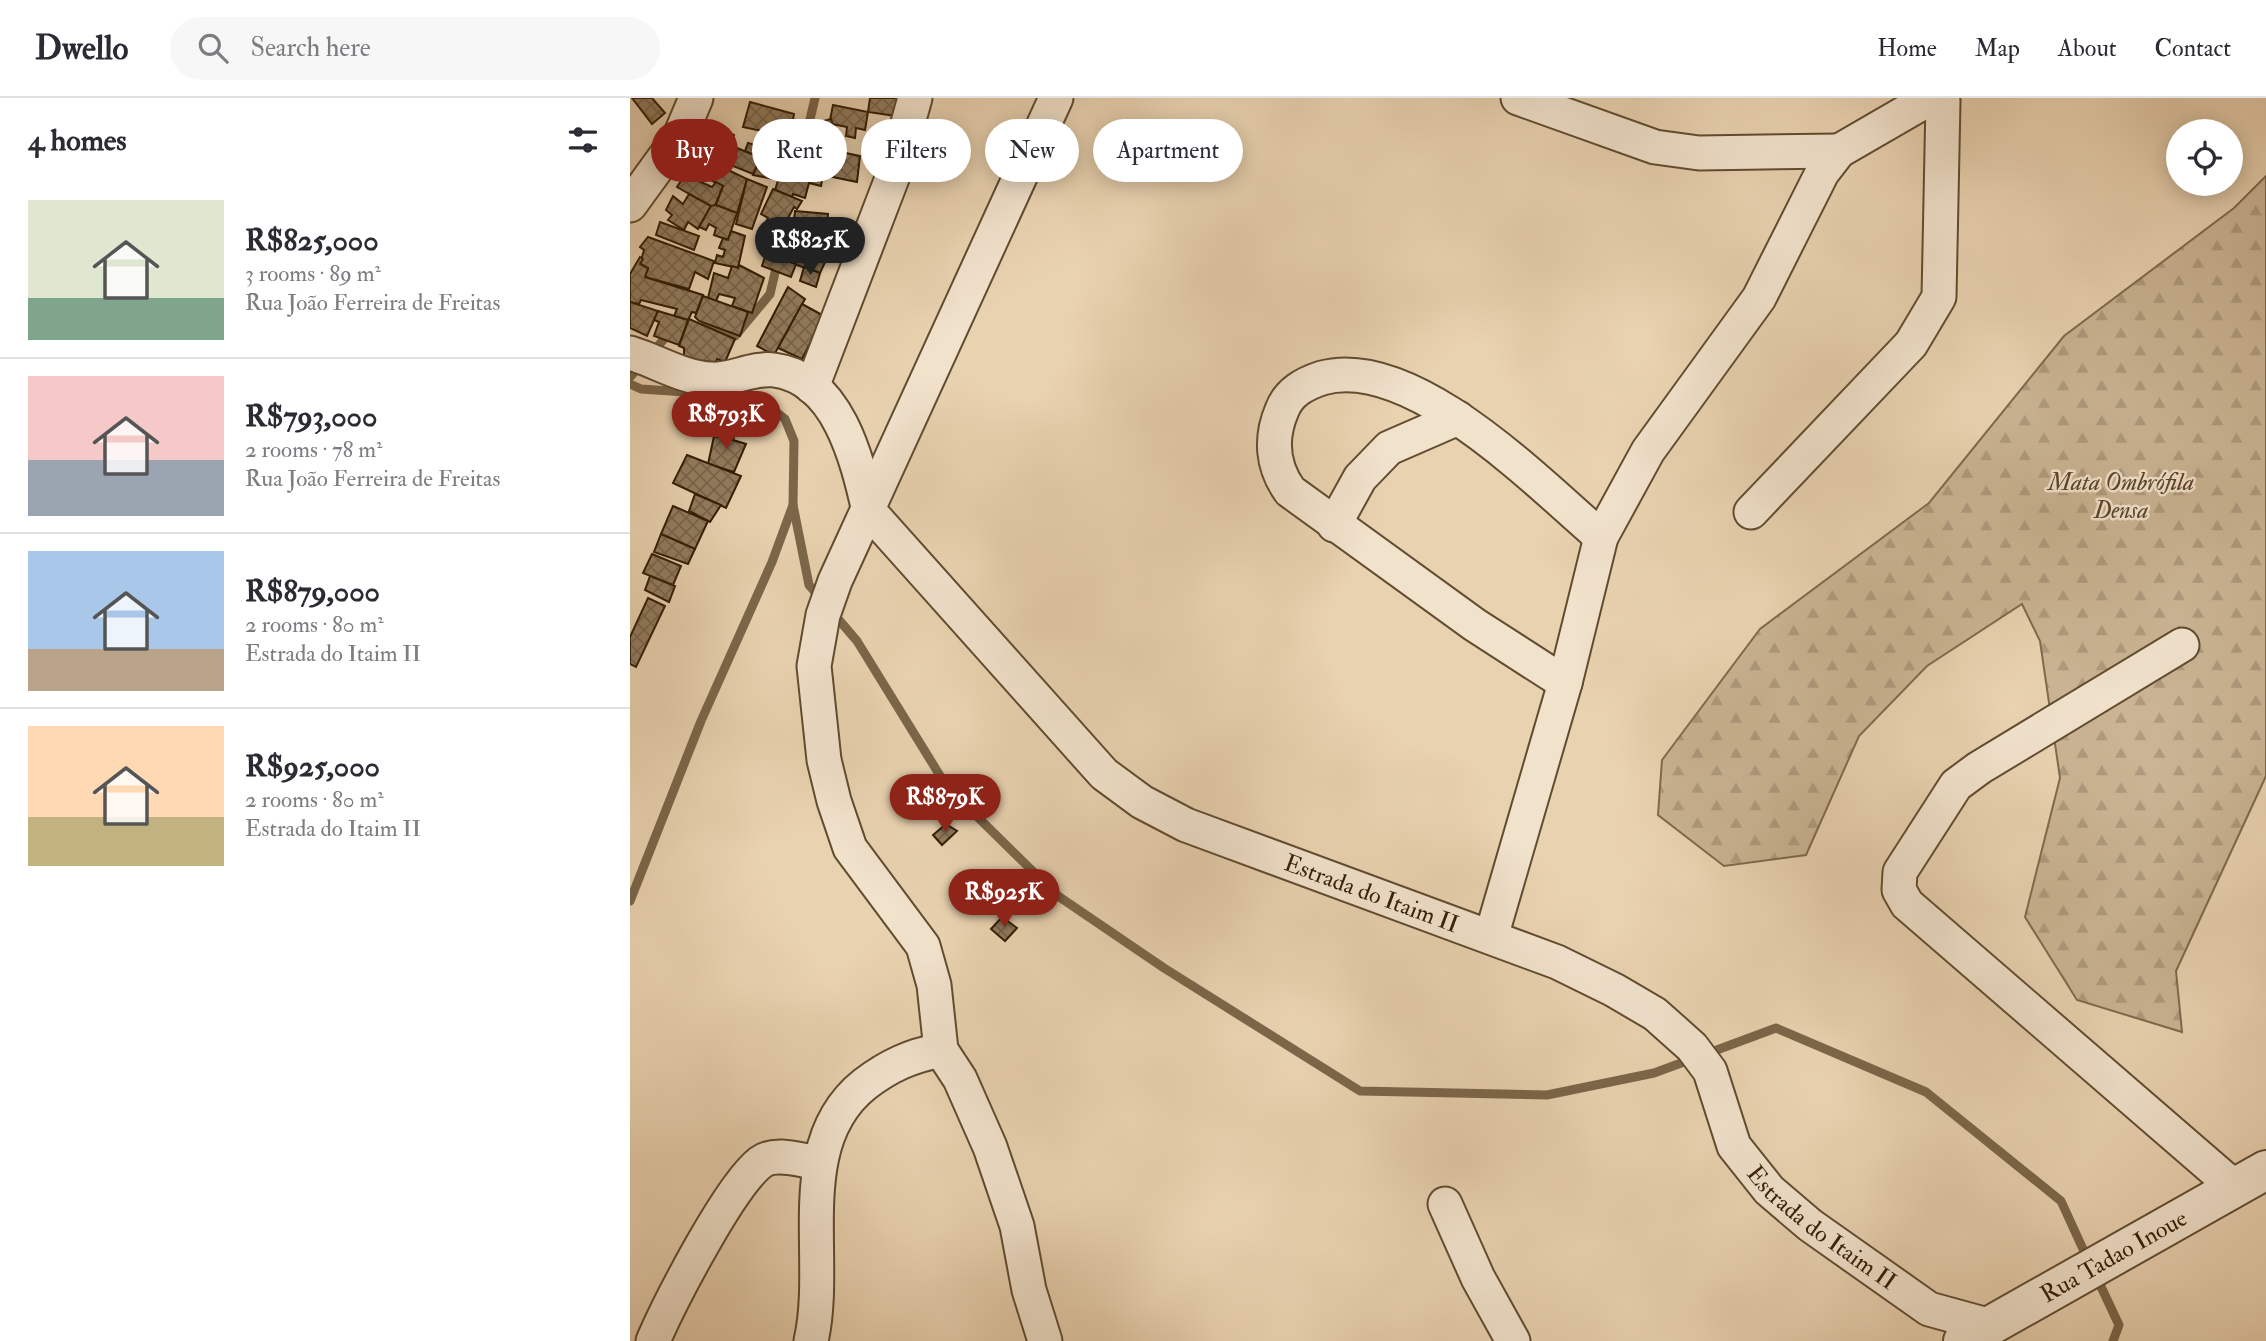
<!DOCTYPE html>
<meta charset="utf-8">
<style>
:root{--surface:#fff;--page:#f7f7f7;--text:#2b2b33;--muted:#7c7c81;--line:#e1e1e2;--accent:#8f2418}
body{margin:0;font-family:"IM FELL Double Pica",serif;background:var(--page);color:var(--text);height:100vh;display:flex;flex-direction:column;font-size:26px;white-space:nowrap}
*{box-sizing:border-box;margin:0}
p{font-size:23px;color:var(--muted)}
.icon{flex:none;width:38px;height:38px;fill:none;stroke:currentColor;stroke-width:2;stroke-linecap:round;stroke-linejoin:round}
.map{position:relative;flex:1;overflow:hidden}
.side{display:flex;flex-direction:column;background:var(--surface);width:630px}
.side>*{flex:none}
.guide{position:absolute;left:21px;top:21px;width:665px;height:63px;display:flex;gap:14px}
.tools{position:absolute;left:1536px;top:21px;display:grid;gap:14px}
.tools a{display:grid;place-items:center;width:77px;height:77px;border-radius:50%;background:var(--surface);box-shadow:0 4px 18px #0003;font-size:35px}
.price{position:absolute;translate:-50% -60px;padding:0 16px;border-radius:24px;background:var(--accent);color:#fff;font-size:23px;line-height:46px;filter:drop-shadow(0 2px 4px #0008)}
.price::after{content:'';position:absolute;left:50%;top:42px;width:21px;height:16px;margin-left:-10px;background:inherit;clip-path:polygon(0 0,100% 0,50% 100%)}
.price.selected{background:#222;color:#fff}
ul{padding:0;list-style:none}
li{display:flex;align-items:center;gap:21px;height:175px;padding:0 28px}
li+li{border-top:2px solid var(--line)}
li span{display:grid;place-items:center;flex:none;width:196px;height:140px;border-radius:0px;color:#555}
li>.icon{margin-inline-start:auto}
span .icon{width:84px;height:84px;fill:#fffc;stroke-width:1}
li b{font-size:30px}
h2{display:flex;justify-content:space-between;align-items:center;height:84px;padding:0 28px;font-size:30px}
.chip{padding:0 24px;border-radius:32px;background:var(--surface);box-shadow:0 4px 18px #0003;font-size:24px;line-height:63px}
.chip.selected{background:var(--accent);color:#fff}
header{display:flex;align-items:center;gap:42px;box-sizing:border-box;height:98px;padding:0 35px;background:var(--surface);border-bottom:2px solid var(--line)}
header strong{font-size:33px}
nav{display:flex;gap:38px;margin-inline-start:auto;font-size:24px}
.search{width:490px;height:63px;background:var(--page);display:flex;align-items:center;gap:18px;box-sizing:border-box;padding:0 24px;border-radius:38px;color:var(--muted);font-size:26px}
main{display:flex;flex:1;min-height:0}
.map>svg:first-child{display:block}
.forest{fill:url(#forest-firs);stroke:#7f6a4c;stroke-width:2}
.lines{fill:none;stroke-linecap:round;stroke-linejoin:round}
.stream{stroke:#7b6649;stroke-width:9}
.building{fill:url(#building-cross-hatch);stroke:#341f06;stroke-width:2}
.minor-casing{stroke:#614c30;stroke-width:37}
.tertiary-casing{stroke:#614c30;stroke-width:42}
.minor{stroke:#f1e2cc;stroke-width:33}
.tertiary{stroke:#f1e2cc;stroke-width:38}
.labels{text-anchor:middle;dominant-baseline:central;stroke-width:5;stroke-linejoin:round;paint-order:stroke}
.park-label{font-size:24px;font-style:italic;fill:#5a4429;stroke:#f1e2cc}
.street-label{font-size:24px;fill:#341f06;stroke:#f1e2cc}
</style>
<header>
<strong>Dwello</strong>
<div class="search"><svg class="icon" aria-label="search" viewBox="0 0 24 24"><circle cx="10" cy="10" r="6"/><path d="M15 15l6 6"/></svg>Search here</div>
<nav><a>Home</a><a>Map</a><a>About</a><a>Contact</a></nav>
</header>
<main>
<section class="side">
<h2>4 homes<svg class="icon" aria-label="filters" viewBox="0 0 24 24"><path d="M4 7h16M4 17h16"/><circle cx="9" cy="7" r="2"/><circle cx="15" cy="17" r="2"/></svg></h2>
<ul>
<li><span style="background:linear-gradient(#dfe7d0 70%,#7fa58c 0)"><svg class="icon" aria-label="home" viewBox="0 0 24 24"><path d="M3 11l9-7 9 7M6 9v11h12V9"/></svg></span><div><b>R$825,000</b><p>3 rooms · 89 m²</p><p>Rua João Ferreira de Freitas</p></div></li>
<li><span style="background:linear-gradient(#f6c9c9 60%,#9aa5b1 0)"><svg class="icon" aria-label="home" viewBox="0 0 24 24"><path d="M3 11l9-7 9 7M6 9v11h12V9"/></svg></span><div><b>R$793,000</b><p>2 rooms · 78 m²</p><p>Rua João Ferreira de Freitas</p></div></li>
<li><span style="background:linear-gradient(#a9c7e8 70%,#b9a48a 0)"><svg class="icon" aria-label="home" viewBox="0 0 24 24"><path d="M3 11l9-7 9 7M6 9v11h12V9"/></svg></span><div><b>R$879,000</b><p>2 rooms · 80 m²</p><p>Estrada do Itaim II</p></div></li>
<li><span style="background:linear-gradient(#ffd9b3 65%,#c2b280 0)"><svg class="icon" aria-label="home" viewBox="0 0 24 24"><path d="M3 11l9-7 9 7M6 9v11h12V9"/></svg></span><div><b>R$925,000</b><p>2 rooms · 80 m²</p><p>Estrada do Itaim II</p></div></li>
</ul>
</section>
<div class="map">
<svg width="1636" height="1243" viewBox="0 0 1636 1243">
<defs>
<pattern id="forest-firs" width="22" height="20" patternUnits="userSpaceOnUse" patternTransform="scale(1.75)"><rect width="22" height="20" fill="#cab493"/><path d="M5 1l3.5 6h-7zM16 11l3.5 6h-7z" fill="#ae9a7d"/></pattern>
<pattern id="building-cross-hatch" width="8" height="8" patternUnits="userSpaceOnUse" patternTransform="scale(1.75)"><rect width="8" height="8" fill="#927c5e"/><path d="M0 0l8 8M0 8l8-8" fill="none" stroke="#78654c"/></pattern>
</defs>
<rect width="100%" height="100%" fill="#e9d2b0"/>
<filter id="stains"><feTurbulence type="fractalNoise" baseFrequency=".00286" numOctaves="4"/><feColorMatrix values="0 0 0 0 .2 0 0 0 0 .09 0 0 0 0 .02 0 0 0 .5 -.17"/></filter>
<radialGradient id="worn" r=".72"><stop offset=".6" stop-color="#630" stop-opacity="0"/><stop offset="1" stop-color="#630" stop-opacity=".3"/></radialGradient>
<path class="forest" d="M1636,78V678L1546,873L1552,934L1447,902L1395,819L1430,680L1410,543L1392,506L1297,568L1229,638L1176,757L1094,768L1028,717L1032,662L1130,531L1299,405L1434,238L1604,110Z"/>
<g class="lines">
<g class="stream">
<path d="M172,56L185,0"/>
<path d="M74,229L105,238L140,196L148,162"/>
<path d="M20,257L41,233"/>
<path d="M0,279L11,267"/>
<path d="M0,286L11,291L70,295"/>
<path d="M84,296L133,304L155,321L164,343L163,407L179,487L192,502"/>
<path d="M203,515L227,543L317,689L428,798L534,870L730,993L917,997L1024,975L1062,961"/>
<path d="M0,803L71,623L142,464L163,407"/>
<path d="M1076,956L1146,930L1296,994L1431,1103L1458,1162"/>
<path d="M1466,1178L1489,1227L1483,1243"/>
</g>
</g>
<g class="building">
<path d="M2,0H22L35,15L22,26Z"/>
<path d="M240,0H268L266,18L238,14Z"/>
<path d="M120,4L164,16L160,39L113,29Z"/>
<path d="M203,7L238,14L235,32L226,30L225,40L216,38L217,29L202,26L200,22Z"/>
<path d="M201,21L203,27L209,53L191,50L185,28L186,25Z"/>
<path d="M91,32L104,37L99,49L87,43Z"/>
<path d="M135,37L161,43L149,82L123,77L131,60L115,53L118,45L132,49Z"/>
<path d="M161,43L230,58L227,84L193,77L191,88L179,85L175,100L163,96L162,99L145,92Z"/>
<path d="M100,47L131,60L123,76L93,64Z"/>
<path d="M66,59L71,62L73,60L117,81L107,115L86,107L93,88L72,78L70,82L64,78L67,75L59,71Z"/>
<path d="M55,77L82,89L86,84L93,88L84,110L47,89Z"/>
<path d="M117,81L137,89L122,131L106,126Z"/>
<path d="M143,91L172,103L167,111L164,109L146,142L131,134L138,120L131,116Z"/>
<path d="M59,96L81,108L68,131L58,124L54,132L38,122L42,117L36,112L43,98L53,106Z"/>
<path d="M86,107L107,115L98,142L84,137L86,130L79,126L76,132L69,129L81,108Z"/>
<path d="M165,113L198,116L196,154L151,147L152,130L157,121L164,122Z"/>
<path d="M30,124L69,138L64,152L26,137Z"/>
<path d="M101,133L115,138L108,170L85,165L87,157L93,159L95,152L89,150L93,140L98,142Z"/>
<path d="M18,139L84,163L78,181L65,174L59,191L15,179L18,170L10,166L14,152L10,149Z"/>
<path d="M135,143L173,153L180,152L197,160L190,175L132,155Z"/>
<path d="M136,156L166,166L161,179L132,168Z"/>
<path d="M10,159L13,161L10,166L18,170L15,179L73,197L66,215L62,214L58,222L44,218L47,211L11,202L9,206L0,204V176Z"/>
<path d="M109,167L134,180L122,215L102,208L105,200L89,196L86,203L78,200L84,175L98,180L102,168L108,170Z"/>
<path d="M174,169L190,175L186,189L170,183Z"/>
<path d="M158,189L175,201L144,257L127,248Z"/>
<path d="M73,198L118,214L110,238L69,223L65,219Z"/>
<path d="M0,204L28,213L17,238L0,230Z"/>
<path d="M172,206L194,218L172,261L148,250Z"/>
<path d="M28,213L58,222L49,247L24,238L29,224L24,222Z"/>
<path d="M59,221L105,241L95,264L87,261L82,277L54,262V250L49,248Z"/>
<path d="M117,314L131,319L129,327L113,322Z"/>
<path d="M90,330L106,334L103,342L116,346L104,374L78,366L84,338L87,339Z"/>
<path d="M57,357L111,378L96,410L43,385Z"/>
<path d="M65,396L91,407L80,424L59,413Z"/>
<path d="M43,408L78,423L65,451L31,436Z"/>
<path d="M31,436L65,451L58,466L24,454Z"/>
<path d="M22,456L51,468L43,487L13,475Z"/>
<path d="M20,478L45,488L39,504L15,492Z"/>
<path d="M18,500L35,508L6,569L0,566V539Z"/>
<path d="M316,726L327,733L312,747L303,737Z"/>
<path d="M372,819L387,830L375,843L361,831Z"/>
</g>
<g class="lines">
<defs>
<g id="minor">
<path d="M888,0L1025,49L1069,55L1209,53"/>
<path d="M0,107L50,38L66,0"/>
<path id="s1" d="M0,255C27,263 53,280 81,281C102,283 122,269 144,272C208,280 227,361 239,413L474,676L512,704L556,727L927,864L984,892L1025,916L1062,949L1080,973L1104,1048L1139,1092L1180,1127L1299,1211L1361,1228"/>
<path d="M182,289L264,75L285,0"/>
<path d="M1121,414L1281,246L1309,199L1313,3"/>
<path d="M704,427L730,380L759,350L828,320"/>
<path d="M1552,547L1349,670L1326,687L1270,774L1269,792L1277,806L1603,1088"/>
<path d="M935,585L845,527L660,393C642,368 640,340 652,312C659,294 674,286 692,280C782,255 908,385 971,439"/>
<path d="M861,839L935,585L971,439L1018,353L1129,200L1192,75L1209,53L1292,5"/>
<path d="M815,1106L848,1180L883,1243"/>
<path d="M23,1243C40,1204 100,1087 131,1064C146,1053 173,1063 189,1065"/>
<path d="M181,1243C200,1160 159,1046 235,986C260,967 281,958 311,952"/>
<path d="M415,1243L399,1192L387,1128L360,1049L330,981L311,952L304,887L293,848L220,750L204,703L194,662L184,568L193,517L205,483L426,0"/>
</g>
<g id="tertiary">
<path id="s2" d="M1333,1243L1636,1072"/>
</g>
</defs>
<use href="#minor" class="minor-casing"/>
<use href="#tertiary" class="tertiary-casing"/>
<use href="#minor" class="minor"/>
<use href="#tertiary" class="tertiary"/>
</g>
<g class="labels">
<g class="park-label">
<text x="1491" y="384">Mata Ombrófila<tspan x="1491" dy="28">Densa</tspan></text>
</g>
<g class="street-label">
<text stroke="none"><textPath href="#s1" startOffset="978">Estrada do Itaim II</textPath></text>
<text stroke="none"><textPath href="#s1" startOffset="1566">Estrada do Itaim II</textPath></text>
<text stroke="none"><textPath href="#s2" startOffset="173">Rua Tadao Inoue</textPath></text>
</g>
</g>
<rect width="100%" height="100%" filter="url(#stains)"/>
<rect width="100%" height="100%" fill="url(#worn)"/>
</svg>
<div class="tools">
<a><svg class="icon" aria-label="locate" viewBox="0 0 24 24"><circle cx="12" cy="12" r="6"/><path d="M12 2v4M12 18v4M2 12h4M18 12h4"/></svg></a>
</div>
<b class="price selected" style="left:180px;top:179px">R$825K</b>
<b class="price" style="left:96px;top:353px">R$793K</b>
<b class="price" style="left:315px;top:736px">R$879K</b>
<b class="price" style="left:374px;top:831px">R$925K</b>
<div class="guide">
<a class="chip selected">Buy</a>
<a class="chip">Rent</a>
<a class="chip">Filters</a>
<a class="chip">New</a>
<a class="chip">Apartment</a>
</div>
</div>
</main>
